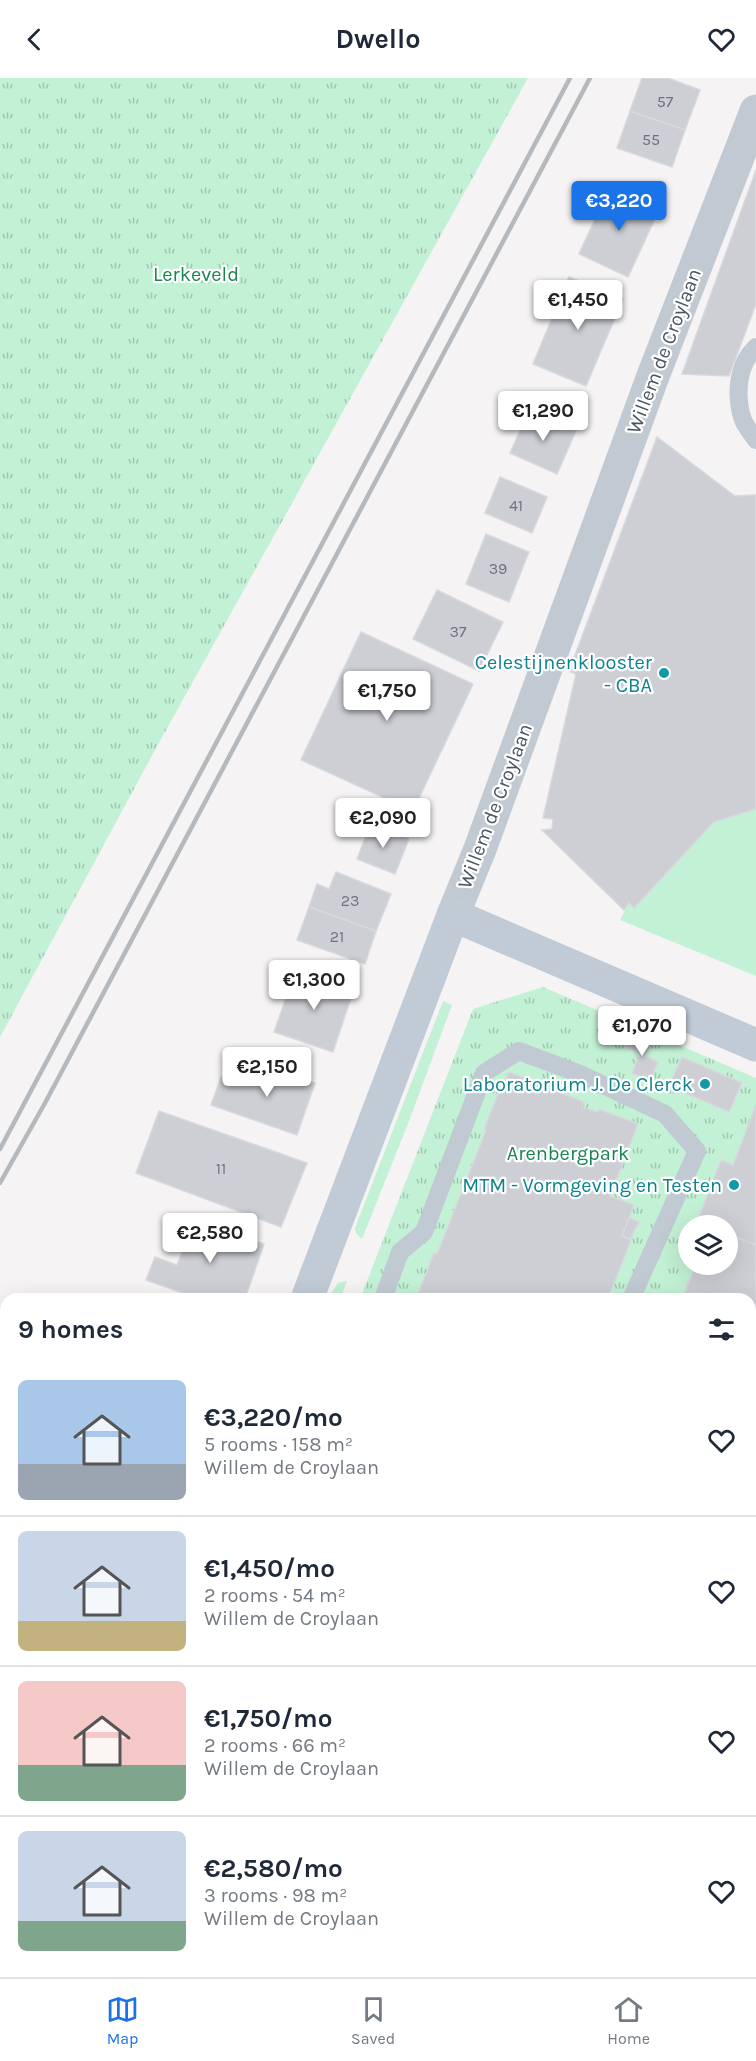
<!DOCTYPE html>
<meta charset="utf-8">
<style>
:root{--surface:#fff;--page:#f2f2f3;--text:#1f2937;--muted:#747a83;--line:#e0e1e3;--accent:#1a73e8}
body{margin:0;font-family:Karla,sans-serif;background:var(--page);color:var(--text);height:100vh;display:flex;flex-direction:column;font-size:22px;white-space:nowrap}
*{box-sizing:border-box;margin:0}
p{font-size:20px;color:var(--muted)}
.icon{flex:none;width:33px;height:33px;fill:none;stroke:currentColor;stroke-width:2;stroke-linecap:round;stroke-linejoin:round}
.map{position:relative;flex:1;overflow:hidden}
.panel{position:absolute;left:0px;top:1215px;width:756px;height:684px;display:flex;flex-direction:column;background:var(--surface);border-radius:18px 18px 0 0;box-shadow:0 6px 24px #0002}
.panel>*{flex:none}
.fabs{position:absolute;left:678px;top:1137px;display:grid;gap:12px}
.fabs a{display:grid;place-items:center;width:60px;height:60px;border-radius:50%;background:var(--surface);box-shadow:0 6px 24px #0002;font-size:30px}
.price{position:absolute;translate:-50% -51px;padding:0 14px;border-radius:6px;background:#fff;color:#222;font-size:20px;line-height:39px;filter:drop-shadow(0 2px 3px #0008)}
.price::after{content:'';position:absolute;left:50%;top:36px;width:18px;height:14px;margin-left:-9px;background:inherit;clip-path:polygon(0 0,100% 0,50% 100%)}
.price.on{background:var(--accent);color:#fff}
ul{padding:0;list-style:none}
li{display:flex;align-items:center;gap:18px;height:150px;padding:0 18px}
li+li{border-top:2px solid var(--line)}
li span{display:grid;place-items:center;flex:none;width:168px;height:120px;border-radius:9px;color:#555}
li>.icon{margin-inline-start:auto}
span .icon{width:72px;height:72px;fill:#fffc;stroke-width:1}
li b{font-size:26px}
h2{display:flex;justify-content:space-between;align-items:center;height:72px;padding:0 18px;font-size:26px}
header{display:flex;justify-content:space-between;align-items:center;height:78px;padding:0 18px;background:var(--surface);font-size:27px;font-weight:700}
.dock{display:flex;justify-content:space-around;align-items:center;height:84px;border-top:2px solid var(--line);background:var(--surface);font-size:16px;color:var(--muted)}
.dock a{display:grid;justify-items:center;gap:3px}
.dock .on{color:var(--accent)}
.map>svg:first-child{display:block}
.green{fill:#c3f1d5}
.park{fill:url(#park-tufts);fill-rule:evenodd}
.water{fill:url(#water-waves)}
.building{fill:#cdcfd5;stroke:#d7d9de;stroke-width:1.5}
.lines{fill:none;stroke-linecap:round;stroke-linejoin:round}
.lane{stroke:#c1cad2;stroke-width:18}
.street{stroke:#c1cad2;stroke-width:33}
.secondary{stroke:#c1cbd6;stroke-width:33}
.rail{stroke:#b5b8bd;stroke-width:4.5}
.culture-dot{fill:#0f9aa8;stroke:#fff;stroke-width:2}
.labels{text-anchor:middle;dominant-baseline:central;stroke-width:4.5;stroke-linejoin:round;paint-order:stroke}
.number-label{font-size:16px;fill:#6b747e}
.park-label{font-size:20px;fill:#17864f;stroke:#fff}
.street-label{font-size:20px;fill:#4a5661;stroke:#fff}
.culture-label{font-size:20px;fill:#0d838f;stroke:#fff;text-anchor:end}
</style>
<header><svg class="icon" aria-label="back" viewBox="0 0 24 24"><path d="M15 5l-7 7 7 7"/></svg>Dwello<svg class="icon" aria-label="heart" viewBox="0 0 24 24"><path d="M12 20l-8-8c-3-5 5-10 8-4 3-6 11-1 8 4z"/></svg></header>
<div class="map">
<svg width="756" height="1899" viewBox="0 0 756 1899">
<defs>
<pattern id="park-tufts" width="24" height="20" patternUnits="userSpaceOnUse" patternTransform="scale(1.5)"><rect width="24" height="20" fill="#c3f1d5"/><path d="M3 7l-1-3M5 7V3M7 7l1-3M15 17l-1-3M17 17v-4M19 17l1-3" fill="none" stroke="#a0c6b0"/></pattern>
<pattern id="water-waves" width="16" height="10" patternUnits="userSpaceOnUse" patternTransform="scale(1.5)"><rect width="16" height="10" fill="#90daee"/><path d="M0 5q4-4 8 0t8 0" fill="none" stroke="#78b4c4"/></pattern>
</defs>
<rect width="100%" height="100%" fill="#f5f3f3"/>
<g class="green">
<path d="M756,731V898L620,842L629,825L714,744Z"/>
<path d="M443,923L452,927L409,1043L362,1161L356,1155L355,1150Z"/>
<path d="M347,1203L340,1221H327L338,1205Z"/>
<path d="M0,1722L6,1725V1848L0,1846Z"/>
</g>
<g class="park">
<path d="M0,0H528L155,672L0,959Z"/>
<path d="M543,909L756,1000V1899H95L97,1893H750V1221H360L473,931ZM688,1148H728V1186H688Z"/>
</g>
<g class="water">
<path d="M756,1465V1535L750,1547V1478Z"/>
<path d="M750,1781L756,1783V1831L750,1829Z"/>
</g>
<g class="building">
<path d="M642,0H668L700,12L685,52L630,33Z"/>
<path d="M630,33L685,52L672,89L617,70Z"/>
<path d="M756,92V226L729,298L682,296Z"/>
<path d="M610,109L659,132L628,199L579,176Z"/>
<path d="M569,199L623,221L586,308L533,286Z"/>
<path d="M529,332L576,353L557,396L510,375Z"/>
<path d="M657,359L735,418L756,417V731L714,744L634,830L629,825L624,832L542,752L552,751L553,741L543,740L576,596L569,593Z"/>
<path d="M500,399L547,419L532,455L485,435Z"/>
<path d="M486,456L529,474L509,524L466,506Z"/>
<path d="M437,512L503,544L479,593L413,561Z"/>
<path d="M361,554L473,606L413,733L301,682Z"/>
<path d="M371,745L409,761L395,796L357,781Z"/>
<path d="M336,794L391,816L376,853L309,829L317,806L329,811Z"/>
<path d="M309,829L376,853L365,886L297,862Z"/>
<path d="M296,891L354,911L333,974L274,954Z"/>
<path d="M633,954L652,963L645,978L658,984L650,1003L632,995L640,976L626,970Z"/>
<path d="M682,979L742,1005L729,1034L669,1008Z"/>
<path d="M252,983L315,1005L297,1057L211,1027L221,999L244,1007Z"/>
<path d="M509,994L584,1024L582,1029L598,1034L599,1031L638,1046L610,1118L634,1127L622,1158L630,1161L633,1157L608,1221H416L434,1175L437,1176L486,1052L484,1051L500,1011L501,1012Z"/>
<path d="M756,1027V1167L728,1156V1148H705L697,1144L721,1082L733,1087Z"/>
<path d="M159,1033L307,1085L281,1149L136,1095Z"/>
<path d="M188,1139L264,1166L245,1221H200L146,1202L155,1179L177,1187L185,1167L179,1164Z"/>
<path d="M629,1140L639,1144L630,1161L622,1158Z"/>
<path d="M728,1156L756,1167V1311L751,1323L750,1221H682L696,1186H728Z"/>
<path d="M6,1491V1534L0,1532V1506Z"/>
</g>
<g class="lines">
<g class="lane">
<path d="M756,269C737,287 735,318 743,342C746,349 752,356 756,362"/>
<path d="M383,1221L400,1174L424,1154L484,995L519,973L580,996L665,1036L697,1073L631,1221"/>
<path d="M750,1863L756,1866"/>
<path d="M141,1893L154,1899"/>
</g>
<g class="street">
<path d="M453,837L480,771L653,298L756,33"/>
<path d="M57,1899L59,1893"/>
</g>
<g class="secondary">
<path d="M307,1221L453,837L756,967"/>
<path d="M0,1683L6,1686"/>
</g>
<g class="rail">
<path d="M0,1071L570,0"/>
<path d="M0,1105L45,1025L590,0"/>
</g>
</g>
<g class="culture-dot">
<circle cx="664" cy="595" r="6"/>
<circle cx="705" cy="1006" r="6"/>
<circle cx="734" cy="1107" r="6"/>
</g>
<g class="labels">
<g class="number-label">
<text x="665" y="23">57</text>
<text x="651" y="61">55</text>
<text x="516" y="427">41</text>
<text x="498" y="490">39</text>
<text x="458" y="553">37</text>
<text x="350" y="822">23</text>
<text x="337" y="858">21</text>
<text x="221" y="1090">11</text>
</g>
<g class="park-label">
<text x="196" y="196">Lerkeveld</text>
<text x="568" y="1075">Arenbergpark</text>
</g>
<g class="street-label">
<text transform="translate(664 273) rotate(-69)">Willem de Croylaan</text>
<text transform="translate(495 728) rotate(-69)">Willem de Croylaan</text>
</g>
<g class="culture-label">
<text x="652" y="584">Celestijnenklooster<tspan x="652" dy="23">- CBA</tspan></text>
<text x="693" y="1006">Laboratorium J. De Clerck</text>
<text x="722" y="1107">MTM - Vormgeving en Testen</text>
</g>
</g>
</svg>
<div class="fabs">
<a><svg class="icon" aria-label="layers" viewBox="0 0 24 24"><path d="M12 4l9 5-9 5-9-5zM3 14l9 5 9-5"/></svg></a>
</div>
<b class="price on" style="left:619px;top:154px">€3,220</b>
<b class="price" style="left:578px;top:253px">€1,450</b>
<b class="price" style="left:543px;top:364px">€1,290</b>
<b class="price" style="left:387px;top:644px">€1,750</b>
<b class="price" style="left:383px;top:771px">€2,090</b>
<b class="price" style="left:314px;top:933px">€1,300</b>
<b class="price" style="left:642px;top:979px">€1,070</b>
<b class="price" style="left:267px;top:1020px">€2,150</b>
<b class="price" style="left:210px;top:1186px">€2,580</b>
<section class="panel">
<h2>9 homes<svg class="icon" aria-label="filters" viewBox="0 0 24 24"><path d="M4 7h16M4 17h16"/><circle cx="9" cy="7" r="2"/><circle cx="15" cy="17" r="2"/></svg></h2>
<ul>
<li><span style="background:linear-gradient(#a9c7e8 70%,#9aa5b1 0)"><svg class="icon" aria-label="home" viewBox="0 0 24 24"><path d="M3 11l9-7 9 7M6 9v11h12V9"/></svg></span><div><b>€3,220/mo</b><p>5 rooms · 158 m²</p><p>Willem de Croylaan</p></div><svg class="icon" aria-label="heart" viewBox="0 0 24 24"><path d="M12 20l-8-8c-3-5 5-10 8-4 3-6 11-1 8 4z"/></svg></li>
<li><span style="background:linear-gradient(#c9d6e8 75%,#c2b280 0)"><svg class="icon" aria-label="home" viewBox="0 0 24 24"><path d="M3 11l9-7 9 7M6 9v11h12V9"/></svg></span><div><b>€1,450/mo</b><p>2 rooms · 54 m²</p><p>Willem de Croylaan</p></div><svg class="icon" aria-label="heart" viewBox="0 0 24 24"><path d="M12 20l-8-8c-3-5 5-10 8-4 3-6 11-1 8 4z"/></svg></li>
<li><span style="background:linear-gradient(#f6c9c9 70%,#7fa58c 0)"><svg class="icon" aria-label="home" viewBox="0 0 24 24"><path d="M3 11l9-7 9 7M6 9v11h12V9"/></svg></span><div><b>€1,750/mo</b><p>2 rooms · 66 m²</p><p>Willem de Croylaan</p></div><svg class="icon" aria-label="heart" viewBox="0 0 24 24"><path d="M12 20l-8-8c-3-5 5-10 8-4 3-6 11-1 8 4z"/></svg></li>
<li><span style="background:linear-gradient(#c9d6e8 75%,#7fa58c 0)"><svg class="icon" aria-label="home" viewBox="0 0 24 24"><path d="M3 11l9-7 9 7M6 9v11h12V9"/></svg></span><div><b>€2,580/mo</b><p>3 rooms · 98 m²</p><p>Willem de Croylaan</p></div><svg class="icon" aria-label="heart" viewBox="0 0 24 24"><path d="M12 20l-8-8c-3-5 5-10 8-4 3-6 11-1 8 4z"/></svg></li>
</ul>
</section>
</div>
<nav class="dock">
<a class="on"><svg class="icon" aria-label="map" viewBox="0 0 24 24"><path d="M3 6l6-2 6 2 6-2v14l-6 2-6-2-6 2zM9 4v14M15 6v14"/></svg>Map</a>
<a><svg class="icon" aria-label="saved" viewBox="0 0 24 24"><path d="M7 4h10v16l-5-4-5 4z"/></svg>Saved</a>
<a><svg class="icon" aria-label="home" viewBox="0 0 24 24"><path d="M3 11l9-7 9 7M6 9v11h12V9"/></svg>Home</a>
</nav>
